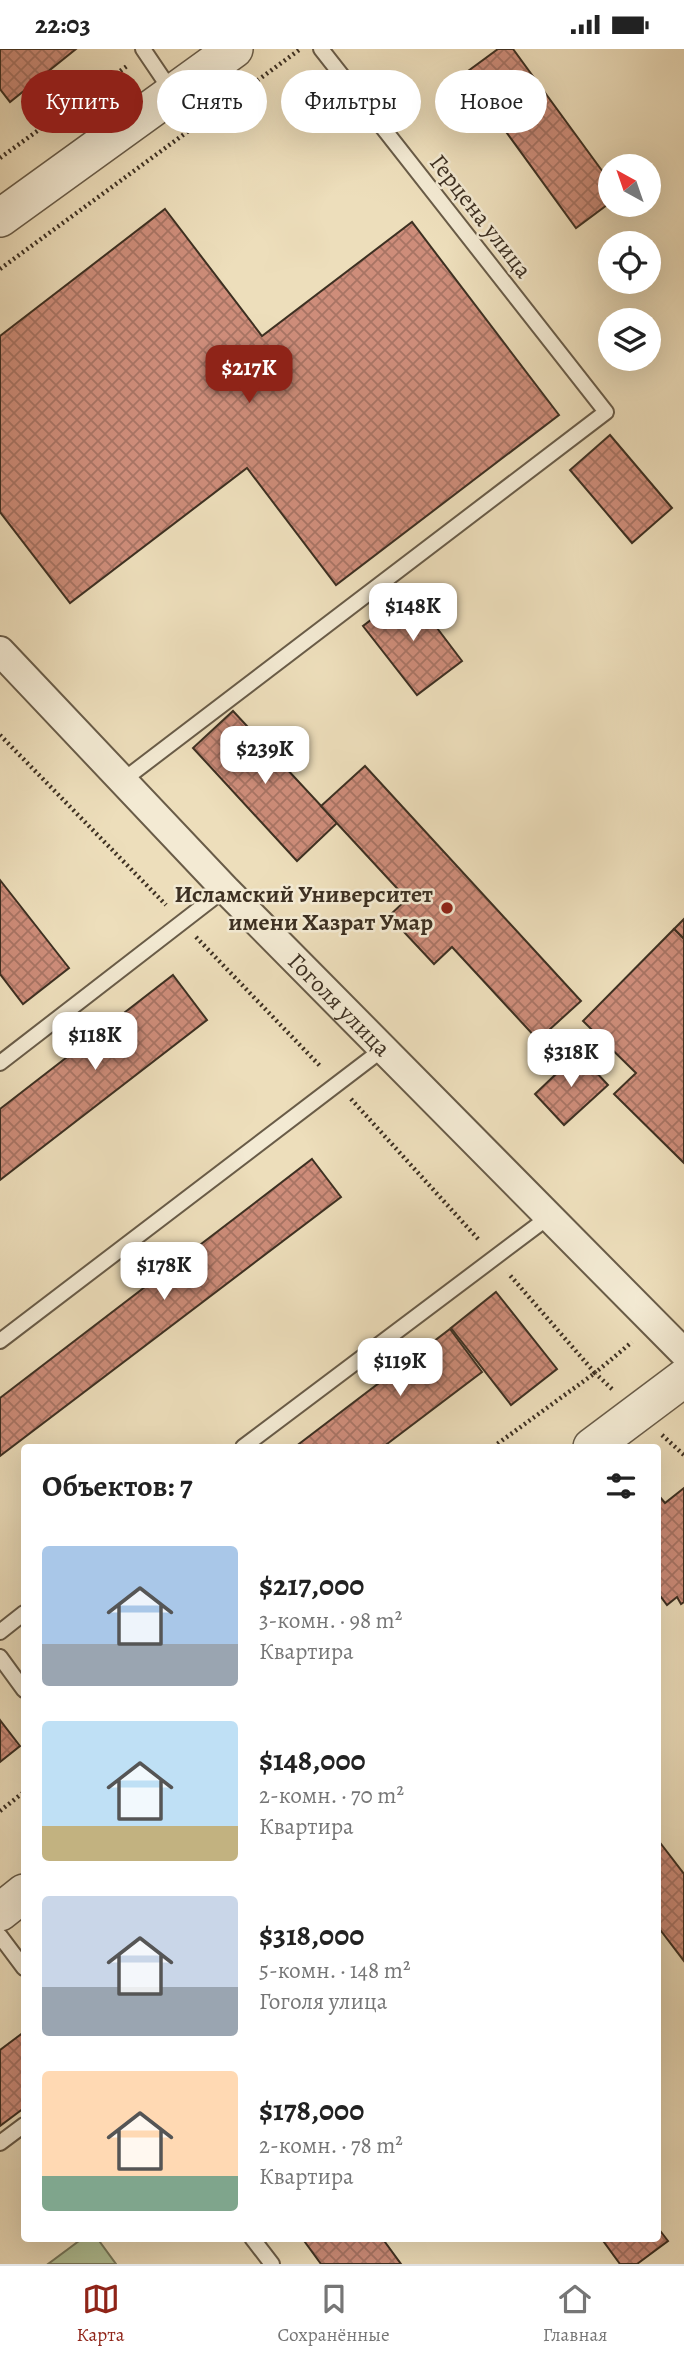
<!DOCTYPE html>
<html lang="ru">
<meta charset="utf-8">
<style>
:root{--surface:#fff;--page:#f2f2f2;--text:#222;--muted:#767676;--line:#e0e0e0;--accent:#8f2418}
body{margin:0;font-family:Alegreya,serif;background:var(--page);color:var(--text);height:100vh;display:flex;flex-direction:column;font-size:26px;white-space:nowrap}
*{box-sizing:border-box;margin:0}
p{font-size:23px;color:var(--muted)}
.icon{flex:none;width:38px;height:38px;fill:none;stroke:currentColor;stroke-width:2;stroke-linecap:round;stroke-linejoin:round}
.map{position:relative;flex:1;overflow:hidden}
.sheet{position:absolute;left:21px;top:1395px;width:640px;height:798px;display:flex;flex-direction:column;background:var(--surface);border-radius:7px;box-shadow:0 7px 28px #0002}
.sheet>*{flex:none}
.hud{position:absolute;left:21px;top:21px;width:642px;height:63px;display:flex;gap:14px}
.needle{width:46px;rotate:320deg}
.fabs{position:absolute;left:598px;top:105px;display:grid;gap:14px}
.fabs a{display:grid;place-items:center;width:63px;height:63px;border-radius:50%;background:var(--surface);box-shadow:0 7px 28px #0002;font-size:35px}
.price{position:absolute;translate:-50% -60px;padding:0 16px;border-radius:14px;background:#fff;color:#222;font-size:23px;line-height:46px;filter:drop-shadow(0 2px 4px #0008)}
.price::after{content:'';position:absolute;left:50%;top:42px;width:21px;height:16px;margin-left:-10px;background:inherit;clip-path:polygon(0 0,100% 0,50% 100%)}
.price.active{background:var(--accent);color:#fff}
ul{padding:0;list-style:none}
li{display:flex;align-items:center;gap:21px;height:175px;padding:0 21px}
li span{display:grid;place-items:center;flex:none;width:196px;height:140px;border-radius:7px;color:#555}
li>.icon{margin-inline-start:auto}
span .icon{width:84px;height:84px;fill:#fffc;stroke-width:1}
li b{font-size:30px}
h2{display:flex;justify-content:space-between;align-items:center;height:84px;padding:0 21px;font-size:30px}
.pill{padding:0 24px;border-radius:32px;background:var(--surface);box-shadow:0 7px 28px #0002;font-size:24px;line-height:63px}
.pill.active{background:var(--accent);color:#fff}
.status{display:flex;justify-content:space-between;align-items:center;height:49px;padding:0 35px;background:var(--surface);direction:ltr}
.status svg{height:19px;fill:currentColor}
.tabs{display:flex;justify-content:space-around;align-items:center;height:98px;border-top:2px solid var(--line);background:var(--surface);font-size:19px;color:var(--muted)}
.tabs a{display:grid;justify-items:center;gap:4px}
.tabs .active{color:var(--accent)}
.map>svg:first-child{display:block}
.pitch{fill:#b2c296;stroke:#78795c;stroke-width:2}
.building{fill:url(#building-cross-hatch);stroke:#3d3022;stroke-width:2}
.lines{fill:none;stroke-linecap:round;stroke-linejoin:round}
.service-casing{stroke:#695c48;stroke-width:18}
.minor-casing{stroke:#695c48;stroke-width:32}
.tertiary-casing{stroke:#695c48;stroke-width:40}
.path{stroke:#3d3022;stroke-width:4.5;stroke-dasharray:2 3.5;stroke-linecap:butt}
.service{stroke:#f3ead3;stroke-width:14}
.minor{stroke:#f3ead3;stroke-width:28}
.tertiary{stroke:#f3ead3;stroke-width:37}
.poi-dot{fill:#8f2418;stroke:#f3ead3;stroke-width:2.5}
.labels{text-anchor:middle;dominant-baseline:central;stroke-width:5;stroke-linejoin:round;paint-order:stroke}
.street-label{font-size:24px;fill:#3d3022;stroke:#f3ead3}
.poi-label{font-size:24px;font-weight:bold;fill:#3d3022;stroke:#f3ead3;text-anchor:end}
</style>
<div class="status"><b>22:03</b><svg viewBox="0 0 49 12"><path d="M0 12V9h3v3zM5 12V6h3v6zM10 12V3h3v9zM15 12V0h3v12zM26 1h20v11H26zM47 4h2v5h-2z"/></svg></div>
<div class="map">
<svg width="684" height="2215" viewBox="0 0 684 2215">
<defs>
<pattern id="building-cross-hatch" width="8" height="8" patternUnits="userSpaceOnUse" patternTransform="scale(1.75)"><rect width="8" height="8" fill="#ce8d7a"/><path d="M0 0l8 8M0 8l8-8" fill="none" stroke="#a87464"/></pattern>
</defs>
<rect width="100%" height="100%" fill="#eddebb"/>
<filter id="stains"><feTurbulence type="fractalNoise" baseFrequency=".00286" numOctaves="4"/><feColorMatrix values="0 0 0 0 .2 0 0 0 0 .09 0 0 0 0 .02 0 0 0 .5 -.17"/></filter>
<radialGradient id="worn" r=".72"><stop offset=".6" stop-color="#630" stop-opacity="0"/><stop offset="1" stop-color="#630" stop-opacity=".3"/></radialGradient>
<path class="pitch" d="M83,2189H97L116,2215H48Z"/>
<g class="building">
<path d="M0,0H76L10,53L0,40Z"/>
<path d="M498,0H513L611,134V153L576,179L464,25Z"/>
<path d="M165,160L262,287L412,173L559,366L336,536L247,419L70,554L0,463V287Z"/>
<path d="M610,386L672,459L632,494L570,421Z"/>
<path d="M409,542L462,612L417,646L363,577Z"/>
<path d="M233,662L337,774L297,812L193,699Z"/>
<path d="M365,717L581,952L538,991L452,898L434,915L389,867L407,850L321,757Z"/>
<path d="M0,831L69,919L23,955L0,925Z"/>
<path d="M684,870V890L674,880Z"/>
<path d="M674,880L684,890V1114L614,1045L636,1024L583,972Z"/>
<path d="M173,926L207,971L0,1131V1060Z"/>
<path d="M578,1004L608,1036L564,1076L535,1045Z"/>
<path d="M312,1110L341,1148L0,1407V1349Z"/>
<path d="M496,1243L557,1320L511,1356L451,1279Z"/>
<path d="M450,1280L482,1323L383,1398H295Z"/>
<path d="M684,1439V1553L681,1555L677,1548L667,1556L658,1544V1449L660,1448L665,1454Z"/>
<path d="M0,1671L20,1697L0,1713Z"/>
<path d="M658,1791L684,1825V1912L658,1878Z"/>
<path d="M24,1983V2059L0,2077V2001Z"/>
<path d="M658,2179L668,2192L637,2215H620L601,2189H658Z"/>
<path d="M302,2189H382L401,2215H321Z"/>
</g>
<g class="lines">
<defs>
<g id="service">
<path d="M143,0L172,43"/>
<path d="M122,732L606,363L321,0"/>
<path d="M0,1014L225,840"/>
<path d="M0,1292L383,1000"/>
<path d="M243,1398L550,1167"/>
<path d="M0,1583L24,1564"/>
<path d="M0,1608L24,1641"/>
<path d="M0,1887L24,1919"/>
<path d="M0,2094L24,2076"/>
<path d="M252,2189L272,2215"/>
</g>
<g id="minor">
<path id="s1" d="M0,602L225,840L684,1304"/>
</g>
<g id="tertiary">
<path d="M0,169L234,0"/>
<path d="M592,1398L684,1329"/>
<path d="M0,1863L24,1844"/>
</g>
</defs>
<use href="#service" class="service-casing"/>
<use href="#minor" class="minor-casing"/>
<use href="#tertiary" class="tertiary-casing"/>
<g class="path">
<path d="M0,109L127,17"/>
<path d="M0,220L299,1"/>
<path d="M0,686L166,856"/>
<path d="M196,888L321,1018"/>
<path d="M351,1050L479,1191"/>
<path d="M612,1340L595,1324L632,1293"/>
<path d="M662,1386L684,1406"/>
<path d="M493,1398L595,1324L508,1224"/>
<path d="M0,1762L24,1743"/>
</g>
<use href="#service" class="service"/>
<use href="#minor" class="minor"/>
<use href="#tertiary" class="tertiary"/>
</g>
<circle class="poi-dot" cx="447" cy="859" r="7"/>
<g class="labels">
<g class="street-label">
<text transform="translate(481 167) rotate(52)">Герцена улица</text>
<text stroke="none"><textPath href="#s1" startOffset="490">Гоголя улица</textPath></text>
</g>
<g class="poi-label">
<text x="433" y="845">Исламский Университет<tspan x="433" dy="28">имени Хазрат Умар</tspan></text>
</g>
</g>
<rect width="100%" height="100%" filter="url(#stains)"/>
<rect width="100%" height="100%" fill="url(#worn)"/>
</svg>
<div class="fabs">
<a><svg class="needle" viewBox="-14 -14 28 28"><path d="M0-13l5 13h-10z" fill="#e53935"/><path d="M0 13l5-13h-10z" fill="#767676"/></svg></a>
<a><svg class="icon" aria-label="locate" viewBox="0 0 24 24"><circle cx="12" cy="12" r="6"/><path d="M12 2v4M12 18v4M2 12h4M18 12h4"/></svg></a>
<a><svg class="icon" aria-label="layers" viewBox="0 0 24 24"><path d="M12 4l9 5-9 5-9-5zM3 14l9 5 9-5"/></svg></a>
</div>
<b class="price active" style="left:249px;top:356px">$217K</b>
<b class="price" style="left:413px;top:594px">$148K</b>
<b class="price" style="left:265px;top:737px">$239K</b>
<b class="price" style="left:95px;top:1023px">$118K</b>
<b class="price" style="left:571px;top:1040px">$318K</b>
<b class="price" style="left:164px;top:1253px">$178K</b>
<b class="price" style="left:400px;top:1349px">$119K</b>
<div class="hud">
<a class="pill active">Купить</a>
<a class="pill">Снять</a>
<a class="pill">Фильтры</a>
<a class="pill">Новое</a>
</div>
<section class="sheet">
<h2>Объектов: 7<svg class="icon" aria-label="filters" viewBox="0 0 24 24"><path d="M4 7h16M4 17h16"/><circle cx="9" cy="7" r="2"/><circle cx="15" cy="17" r="2"/></svg></h2>
<ul>
<li><span style="background:linear-gradient(#a9c7e8 70%,#9aa5b1 0)"><svg class="icon" aria-label="home" viewBox="0 0 24 24"><path d="M3 11l9-7 9 7M6 9v11h12V9"/></svg></span><div><b>$217,000</b><p>3-комн. · 98 m²</p><p>Квартира</p></div></li>
<li><span style="background:linear-gradient(#bfe0f5 75%,#c2b280 0)"><svg class="icon" aria-label="home" viewBox="0 0 24 24"><path d="M3 11l9-7 9 7M6 9v11h12V9"/></svg></span><div><b>$148,000</b><p>2-комн. · 70 m²</p><p>Квартира</p></div></li>
<li><span style="background:linear-gradient(#c9d6e8 65%,#9aa5b1 0)"><svg class="icon" aria-label="home" viewBox="0 0 24 24"><path d="M3 11l9-7 9 7M6 9v11h12V9"/></svg></span><div><b>$318,000</b><p>5-комн. · 148 m²</p><p>Гоголя улица</p></div></li>
<li><span style="background:linear-gradient(#ffd9b3 75%,#7fa58c 0)"><svg class="icon" aria-label="home" viewBox="0 0 24 24"><path d="M3 11l9-7 9 7M6 9v11h12V9"/></svg></span><div><b>$178,000</b><p>2-комн. · 78 m²</p><p>Квартира</p></div></li>
</ul>
</section>
</div>
<nav class="tabs">
<a class="active"><svg class="icon" aria-label="map" viewBox="0 0 24 24"><path d="M3 6l6-2 6 2 6-2v14l-6 2-6-2-6 2zM9 4v14M15 6v14"/></svg>Карта</a>
<a><svg class="icon" aria-label="saved" viewBox="0 0 24 24"><path d="M7 4h10v16l-5-4-5 4z"/></svg>Сохранённые</a>
<a><svg class="icon" aria-label="home" viewBox="0 0 24 24"><path d="M3 11l9-7 9 7M6 9v11h12V9"/></svg>Главная</a>
</nav>
